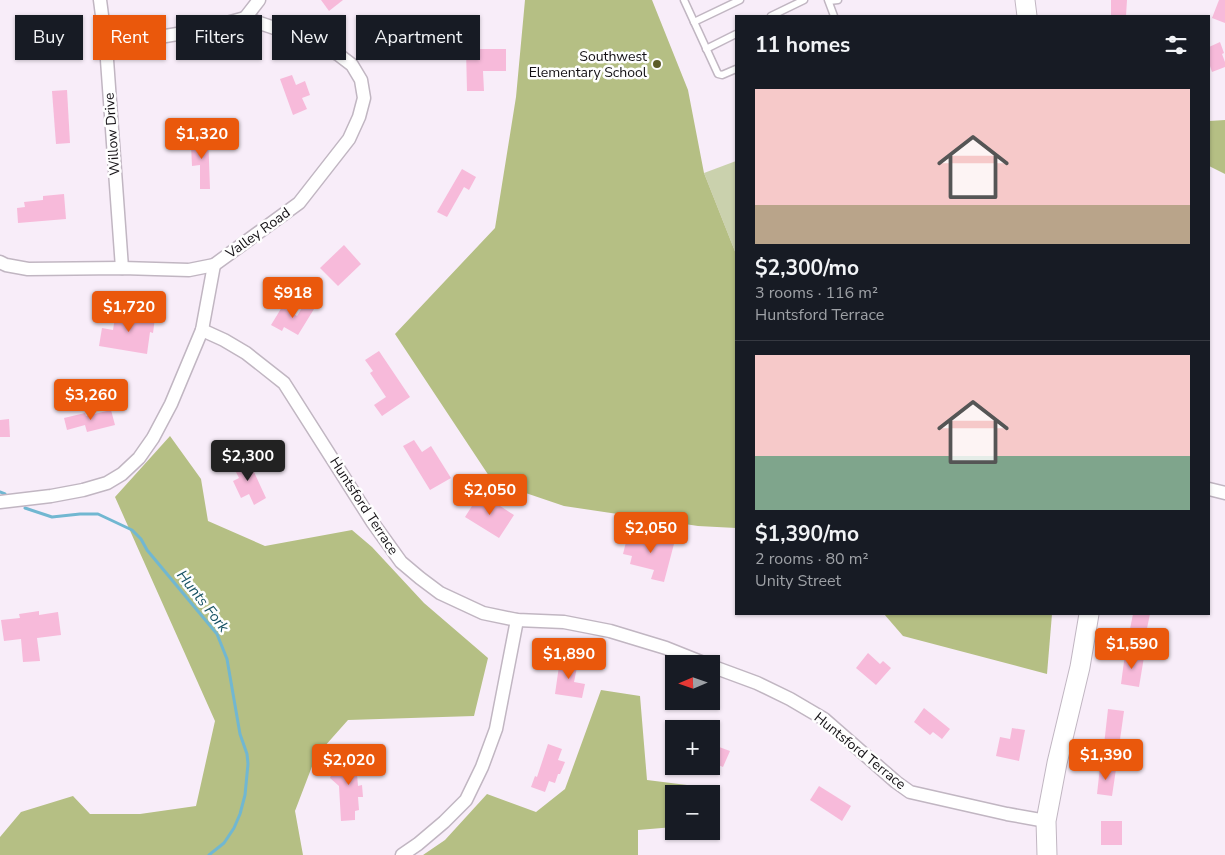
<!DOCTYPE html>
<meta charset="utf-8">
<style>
:root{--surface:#171b24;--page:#242831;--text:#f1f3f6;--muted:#9ea1a6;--line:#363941;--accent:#ea580c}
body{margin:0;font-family:"Nunito Sans",sans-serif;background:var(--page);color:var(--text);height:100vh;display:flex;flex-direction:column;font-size:19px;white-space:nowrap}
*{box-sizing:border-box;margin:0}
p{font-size:16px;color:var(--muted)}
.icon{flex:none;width:28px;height:28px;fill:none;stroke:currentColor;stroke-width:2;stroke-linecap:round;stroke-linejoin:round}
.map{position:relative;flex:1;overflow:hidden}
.details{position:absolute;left:735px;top:15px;width:475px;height:600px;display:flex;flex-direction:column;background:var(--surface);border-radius:0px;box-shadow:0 1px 4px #0004}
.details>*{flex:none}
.banner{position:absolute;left:15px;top:15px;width:475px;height:45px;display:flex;gap:10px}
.needle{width:32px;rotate:268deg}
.buttons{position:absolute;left:665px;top:655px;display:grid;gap:10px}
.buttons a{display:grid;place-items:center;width:55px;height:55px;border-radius:0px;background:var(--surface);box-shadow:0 1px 4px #0004;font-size:25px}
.price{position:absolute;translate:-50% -42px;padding:0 11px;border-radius:5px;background:var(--accent);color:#fff;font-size:16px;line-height:32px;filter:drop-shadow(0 1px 2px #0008)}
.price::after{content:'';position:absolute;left:50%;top:30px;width:15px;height:11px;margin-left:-8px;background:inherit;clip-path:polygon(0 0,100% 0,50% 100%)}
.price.on{background:#222;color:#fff}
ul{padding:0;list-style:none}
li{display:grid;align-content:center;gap:10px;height:265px;padding:0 20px}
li+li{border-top:1px solid var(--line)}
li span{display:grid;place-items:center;height:155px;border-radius:0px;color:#555}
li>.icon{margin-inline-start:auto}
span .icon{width:90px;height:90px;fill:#fffc;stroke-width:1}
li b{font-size:21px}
h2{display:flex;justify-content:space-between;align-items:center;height:60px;padding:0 20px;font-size:21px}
.chip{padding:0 18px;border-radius:0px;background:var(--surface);box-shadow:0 1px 4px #0004;font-size:18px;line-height:45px}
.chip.on{background:var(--accent);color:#fff}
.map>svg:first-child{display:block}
.green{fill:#cad1ad}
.forest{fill:#b5bf84}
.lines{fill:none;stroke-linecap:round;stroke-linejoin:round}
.stream{stroke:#71b7d1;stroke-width:3}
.building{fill:#f7bada}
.lane-casing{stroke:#c1b6c2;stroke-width:9}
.street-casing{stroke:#c1b6c2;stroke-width:15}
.secondary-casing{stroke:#c1b6c2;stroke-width:21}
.lane{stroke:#fff;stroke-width:6}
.street{stroke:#fff;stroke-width:12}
.secondary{stroke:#fff;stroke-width:19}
.poi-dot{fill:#5c5c29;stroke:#fefefe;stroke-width:2}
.labels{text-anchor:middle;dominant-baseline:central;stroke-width:5;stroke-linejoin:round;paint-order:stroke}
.poi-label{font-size:14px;fill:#131014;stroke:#fefefe;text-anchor:end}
.street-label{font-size:14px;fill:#131014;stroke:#fefefe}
.water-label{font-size:15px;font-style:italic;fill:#175264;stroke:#fefefe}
</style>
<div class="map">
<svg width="1225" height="855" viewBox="0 0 1225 855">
<rect width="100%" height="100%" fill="#f8edf9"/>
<path class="green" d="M736,161V254L704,173Z"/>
<g class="forest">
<path d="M525,0H652L688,90L704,173L736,254V528L698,526L564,506L493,482L395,334L495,228L516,97Z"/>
<path d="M1225,120V174L1209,166V121Z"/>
<path d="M170,436L201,479L208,521L265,546L352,530L372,547L424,603L488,658L474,716L348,720L316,756L295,811L303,855H0V837L21,812L73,796L90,814H140L196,806L215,721L115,497Z"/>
<path d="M884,614H1052L1047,674L903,636Z"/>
<path d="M601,690L640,696L647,780L703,787L700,794H674V827L638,830V855H423L445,840L487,794L536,812L565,789Z"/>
</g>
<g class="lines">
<g class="stream">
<path d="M0,492L5,494"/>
<path d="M25,508L52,517L80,514H98L132,530L141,539L147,550L217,634L227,659L240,734L247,754L248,764L245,795L240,814L234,828L224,843L209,855"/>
</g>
</g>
<g class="building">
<path d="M321,0H343L329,11Z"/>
<path d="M1111,0H1127L1126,16H1111Z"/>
<path d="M1219,0H1225V23L1212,18Z"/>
<path d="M1220,42L1224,53L1222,54L1225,62V67L1212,72L1209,63V47Z"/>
<path d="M466,49H506V71H483L484,91H467Z"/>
<path d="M292,75L296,85L305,81L310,95L302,98L307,109L293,115L280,79Z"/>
<path d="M67,90L70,143L56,144L52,91Z"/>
<path d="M208,133L210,189H200V165L192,166L191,145H199V134Z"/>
<path d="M462,169L476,177L469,190L464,187L447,217L437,212Z"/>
<path d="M64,194L66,219L18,223L17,208L25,207L24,202L43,200V196Z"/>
<path d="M344,245L361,264L338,286L320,268Z"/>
<path d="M305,303L314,309L298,335L284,327L282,331L271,325L282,307L297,316Z"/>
<path d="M116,311L155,318L153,333L150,332L147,354L99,346L102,328L113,330Z"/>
<path d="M379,351L410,397L382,416L374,405L386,397L370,373L373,371L365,360Z"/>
<path d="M111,410L115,425L87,432L85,425L67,430L64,418L85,413L86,416Z"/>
<path d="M9,419L10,437H0V420Z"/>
<path d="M414,440L422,452L431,446L451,478L430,490L403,446Z"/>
<path d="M248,459L266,498L254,505L249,494L241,498L233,481L239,478L233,466Z"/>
<path d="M483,495L514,515L499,538L465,517L477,498L480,500Z"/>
<path d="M628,534L656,541L658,535L675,540L664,582L651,579L654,570L630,564L632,556L623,554Z"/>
<path d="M39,611V615L58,612L61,635L37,638L40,661L23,662L21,639L4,641L1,620L20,618L19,614Z"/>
<path d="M1133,614H1150L1146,633L1130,629Z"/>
<path d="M868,653L880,664L883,661L891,668L876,685L856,668Z"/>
<path d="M1125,654L1144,657L1139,687L1121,684Z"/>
<path d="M560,659L578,662L574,682L585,684L582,698L555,694Z"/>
<path d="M924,708L950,729L942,739L933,732L930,735L914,722Z"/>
<path d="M1108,709L1124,711L1119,747L1104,745Z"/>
<path d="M1012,728L1025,730L1019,761L996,756L1000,737L1010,739Z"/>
<path d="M548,744L562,749L558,760L565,762L560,774H558L555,783L549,781L545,792L531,787L535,776L537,777Z"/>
<path d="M711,744L730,751L723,767L711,762Z"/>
<path d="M347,752L364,760L357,774L358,786L362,785L363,797H358L359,810L355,811V820L341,821L339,786L330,778L335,766L340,768Z"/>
<path d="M1100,767L1116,769L1112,796L1097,794Z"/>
<path d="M819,786L851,806L842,821L810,800Z"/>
<rect x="1101" y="821" width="21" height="24"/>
</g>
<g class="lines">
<defs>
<g id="lane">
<path d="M684,0L718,74L722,75L736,69"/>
<path d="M828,0L834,16"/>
<path d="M829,1L838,0"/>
<path d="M771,16L804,0"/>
<path d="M694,22L740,0"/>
<path d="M706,49L736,34"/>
</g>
<g id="street">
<path d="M100,0L106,46L122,268"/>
<path d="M245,18L259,0"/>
<path d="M106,46L201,30L245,18"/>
<path d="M0,262L6,265L28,269L122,268L189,270L214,265L299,203L349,139L359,117L364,98L361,80L352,65L339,55L313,41L245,18"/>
<path d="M202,330L224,340L246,353L284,383L373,523L401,562L420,578L440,593L483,613L517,620L564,622L610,631L666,648L706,664"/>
<path d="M1209,489L1225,493"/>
<path d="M0,502L51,496L83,490L107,483L122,474L139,458L153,438L171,404L202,330L214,265"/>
<path d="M711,666L757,683L790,699L824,719L896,782L910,792L1007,814L1046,821"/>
<path d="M402,855L418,844L444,822L466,800L482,767L496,729L517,620"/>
</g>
<g id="secondary">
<path d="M1025,0L1027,16"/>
<path d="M1047,855L1046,821L1057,763L1080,667L1089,614"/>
</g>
</defs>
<use href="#lane" class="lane-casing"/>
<use href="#street" class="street-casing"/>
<use href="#secondary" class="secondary-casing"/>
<use href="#lane" class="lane"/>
<use href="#street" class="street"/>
<use href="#secondary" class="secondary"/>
</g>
<circle class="poi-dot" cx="657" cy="64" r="5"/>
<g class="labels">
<g class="poi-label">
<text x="647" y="56">Southwest<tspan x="647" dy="16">Elementary School</tspan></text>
</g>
<g class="street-label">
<text transform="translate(112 134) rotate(-94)">Willow Drive</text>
<text transform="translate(258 233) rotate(-36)">Valley Road</text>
<text transform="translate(364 506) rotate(57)">Huntsford Terrace</text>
<text transform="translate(860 751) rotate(39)">Huntsford Terrace</text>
</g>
<g class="water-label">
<text transform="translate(203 601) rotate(52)">Hunts Fork</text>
</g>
</g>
</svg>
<div class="buttons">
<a><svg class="needle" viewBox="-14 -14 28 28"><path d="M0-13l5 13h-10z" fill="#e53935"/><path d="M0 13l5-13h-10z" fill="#9ea1a6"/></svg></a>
<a>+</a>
<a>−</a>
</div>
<b class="price" style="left:202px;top:160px">$1,320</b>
<b class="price" style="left:293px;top:319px">$918</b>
<b class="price" style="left:129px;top:333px">$1,720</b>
<b class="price" style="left:91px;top:421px">$3,260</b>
<b class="price on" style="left:248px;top:482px">$2,300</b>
<b class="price" style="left:490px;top:516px">$2,050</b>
<b class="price" style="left:651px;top:554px">$2,050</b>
<b class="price" style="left:1132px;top:670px">$1,590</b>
<b class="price" style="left:569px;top:680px">$1,890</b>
<b class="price" style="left:1106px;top:781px">$1,390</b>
<b class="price" style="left:349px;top:786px">$2,020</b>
<div class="banner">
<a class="chip">Buy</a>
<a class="chip on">Rent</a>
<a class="chip">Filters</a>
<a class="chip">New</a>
<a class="chip">Apartment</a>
</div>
<section class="details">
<h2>11 homes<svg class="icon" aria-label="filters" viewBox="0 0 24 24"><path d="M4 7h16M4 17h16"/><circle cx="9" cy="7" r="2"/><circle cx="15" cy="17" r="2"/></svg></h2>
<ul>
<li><span style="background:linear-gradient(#f6c9c9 75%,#b9a48a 0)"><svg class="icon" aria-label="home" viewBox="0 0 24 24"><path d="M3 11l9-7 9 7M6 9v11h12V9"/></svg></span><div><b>$2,300/mo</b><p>3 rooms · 116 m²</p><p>Huntsford Terrace</p></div></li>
<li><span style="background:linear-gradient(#f6c9c9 65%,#7fa58c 0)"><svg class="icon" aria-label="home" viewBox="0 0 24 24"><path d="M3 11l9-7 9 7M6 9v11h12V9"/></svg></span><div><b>$1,390/mo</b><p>2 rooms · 80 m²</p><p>Unity Street</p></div></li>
</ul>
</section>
</div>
